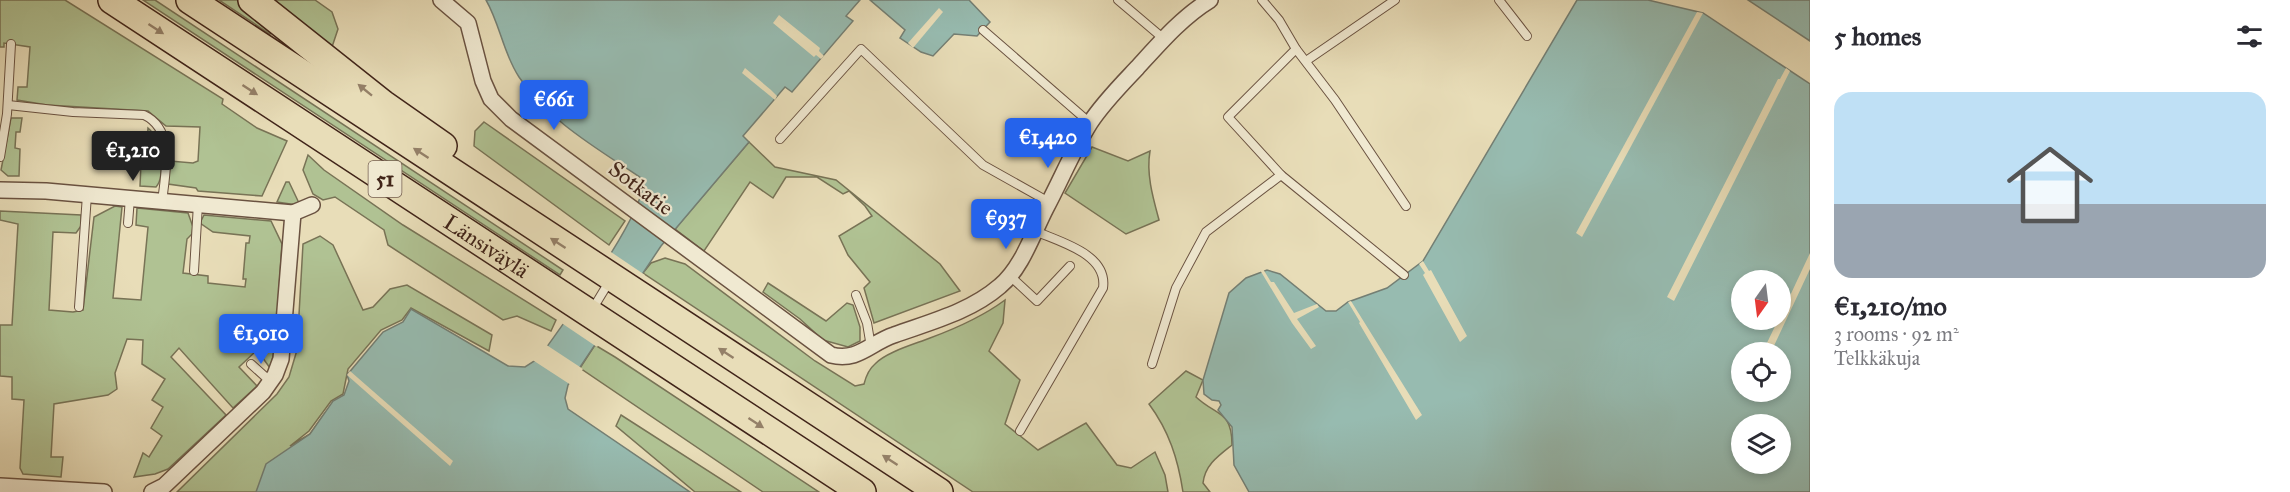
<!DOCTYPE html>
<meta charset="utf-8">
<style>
:root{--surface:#fff;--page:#f2f2f3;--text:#2b2b33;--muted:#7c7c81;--accent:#2563eb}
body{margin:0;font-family:"IM FELL Great Primer",serif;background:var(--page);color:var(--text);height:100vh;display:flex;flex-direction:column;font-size:22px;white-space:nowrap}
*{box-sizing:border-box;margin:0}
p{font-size:20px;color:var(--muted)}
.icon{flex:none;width:33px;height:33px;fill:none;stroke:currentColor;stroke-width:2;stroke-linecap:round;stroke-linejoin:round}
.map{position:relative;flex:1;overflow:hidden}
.sheet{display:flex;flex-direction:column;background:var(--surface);width:480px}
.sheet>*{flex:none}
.needle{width:39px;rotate:194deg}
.buttons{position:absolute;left:1731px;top:270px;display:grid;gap:12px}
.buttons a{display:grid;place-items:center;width:60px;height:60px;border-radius:50%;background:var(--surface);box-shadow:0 3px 9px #0003;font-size:30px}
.price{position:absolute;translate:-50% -51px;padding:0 14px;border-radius:6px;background:var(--accent);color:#fff;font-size:20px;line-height:39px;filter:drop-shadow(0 2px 3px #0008)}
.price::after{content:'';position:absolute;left:50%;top:36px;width:18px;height:14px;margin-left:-9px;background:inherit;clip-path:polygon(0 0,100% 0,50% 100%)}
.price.selected{background:#222;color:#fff}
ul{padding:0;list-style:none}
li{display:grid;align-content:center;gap:12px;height:318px;padding:0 24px}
li span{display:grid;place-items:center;height:186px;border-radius:18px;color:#555}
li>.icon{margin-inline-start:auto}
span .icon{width:108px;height:108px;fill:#fffc;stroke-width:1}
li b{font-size:26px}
h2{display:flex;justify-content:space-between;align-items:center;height:72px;padding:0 24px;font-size:26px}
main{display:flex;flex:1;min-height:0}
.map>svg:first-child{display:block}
.green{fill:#b0c293;stroke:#787356;stroke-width:1.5}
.water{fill:#97bbb0;stroke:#747f74;stroke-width:1.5;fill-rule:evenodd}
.pier{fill:#e8ddb8}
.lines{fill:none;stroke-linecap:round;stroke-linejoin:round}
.service-casing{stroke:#6a5241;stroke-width:10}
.minor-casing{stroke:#6a5241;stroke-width:18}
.motorway-casing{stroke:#402419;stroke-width:30}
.service{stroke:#f0e9d1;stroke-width:8}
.minor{stroke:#f0e9d1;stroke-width:15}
.motorway{stroke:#e8ddb8;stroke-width:27}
.oneway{fill:#948068}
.labels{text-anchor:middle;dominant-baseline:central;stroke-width:4.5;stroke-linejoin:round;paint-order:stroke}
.shield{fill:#f0e9d1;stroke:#755f50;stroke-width:1.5}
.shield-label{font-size:21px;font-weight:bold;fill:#402419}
.street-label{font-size:22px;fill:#402419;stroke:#f0e9d1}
</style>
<main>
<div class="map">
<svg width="1810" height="492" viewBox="0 0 1810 492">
<rect width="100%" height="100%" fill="#e8ddb8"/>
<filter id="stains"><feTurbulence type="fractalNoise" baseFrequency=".00333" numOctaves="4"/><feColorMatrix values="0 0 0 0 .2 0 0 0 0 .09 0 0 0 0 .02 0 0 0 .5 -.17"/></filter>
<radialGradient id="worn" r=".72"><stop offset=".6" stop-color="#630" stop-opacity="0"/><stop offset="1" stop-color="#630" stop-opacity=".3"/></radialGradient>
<g class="green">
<path d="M0,0H65L223,99L222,104L257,128L287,141L262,196L198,191L196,188L168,184L170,161L193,163L198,161L200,127L166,126L148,111L47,105L17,100L18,87H27L30,47L4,43V47H0Z"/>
<path d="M143,0H155L563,270L560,275Z"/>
<path d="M219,0H237L273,31L270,34Z"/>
<path d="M274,0H315L332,12L338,29L332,47Z"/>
<path d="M11,118H22L20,132H16L15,148L20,149L19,176H8L1,170Z"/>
<path d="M484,122L625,221L609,245L474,146L475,131Z"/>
<path d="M148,128C160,138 166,176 156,187L140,186L141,163L146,162Z"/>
<path d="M749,142L775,167L836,180L940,264L960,291L874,323L864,288L870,282L848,255L839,236L872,216L865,206L849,191L843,194L817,177H786L773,198L750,182L704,251L675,229Z"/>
<path d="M1092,147L1128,161L1150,151C1146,174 1153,198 1159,220L1126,234L1065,193Z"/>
<path d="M308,155L324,170L403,225L556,320L551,331L517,316L503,320L388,245L384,230L335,197L323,200L313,194L303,170Z"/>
<path d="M286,182H289L299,203L297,205L277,202Z"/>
<path d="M115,206L122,207L113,298L141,300L148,227L136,225L137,208L188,213L193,227L192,234L187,239L183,273L208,276V283L245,287L246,279H243L246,243H249L250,236L213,232L200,223L204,215L271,221L282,244L275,349L270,368L257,350L239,367L257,386L233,408L179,348L171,357L226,415L168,469L155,474L134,477L143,453L149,457L162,436L151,428L163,407L152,400L165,379L142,364L143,340L127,339L115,373L117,389L108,395L54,404L51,457H63L61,477L23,474L20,468L24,400L12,399V377L0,376V325H12L18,224L0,220V211L81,215V226L76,233L53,232L49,310L73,312L83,310L94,217Z"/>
<path d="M320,236L333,245L363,310L373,307L390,289L407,285L492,335L489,351L411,308L402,320L381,330L348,369L343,394L331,401L309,431L290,446L310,434L325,413L299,492H177L277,394L289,377L297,350L303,244Z"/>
<path d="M665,258L685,264L815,361L855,386L864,384C866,376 869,369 875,364C886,352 915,344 930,338C957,328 982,317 1005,300L1003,323L989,351L1020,380L1005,424L1038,450L1086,423L1117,465L1131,468L1155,452L1165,475L1168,492H973L643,273L651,263Z"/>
<path d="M768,283L826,321L847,303L853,305L860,327V341L848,347L823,340L800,319L763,292Z"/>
<path d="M595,345L615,357L819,492H763L580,368Z"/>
<path d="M1186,371L1203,380L1196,397C1216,416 1232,410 1232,445C1218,456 1205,465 1203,483L1210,492H1183C1178,459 1169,431 1149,404Z"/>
<path d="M621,415L741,492H695L616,426Z"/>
</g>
<g class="water">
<path d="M486,0H860L846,16L853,21L792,92L785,87L743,136L749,142L661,246L568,385L565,398L568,409L690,492H256L266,464L310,434L333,401L344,395L349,381L347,375L383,332L403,322L411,309L508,366L525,367L539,358C564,322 643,218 644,180C600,150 549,122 519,77C503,53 500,24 486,0Z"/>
<path d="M870,0H969L990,22L977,36L954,34L933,56L921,52L900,38L905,30Z"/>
<path d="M1577,0H1648L1703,13L1810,84V492H1249L1234,465L1232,427L1218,410L1221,405L1219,401L1212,400L1204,394L1203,380L1229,293L1246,278L1267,270L1280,274L1326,311H1336L1348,302L1387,288L1423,261ZM1742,280H1780V320H1742ZM1742,352H1780V392H1742ZM1742,424H1780V464H1742Z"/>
<path d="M1748,0H1810V41Z"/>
</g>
<g class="pier">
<path d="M939,8L943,12L913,48L908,43Z"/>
<path d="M1697,12L1703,13L1582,237L1576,233Z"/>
<path d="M779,15L820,48L819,51L824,56L821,59L816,55L814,57L773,23Z"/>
<path d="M745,68L771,90L777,96L775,100L742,73Z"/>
<path d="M1786,68L1790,71L1784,83L1674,301L1667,297L1778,79H1780Z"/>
<path d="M608,250L645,275L597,347L560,322Z"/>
<path d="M1810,253V269L1772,350L1765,347L1778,320H1780L1781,315Z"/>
<path d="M1423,261L1429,271L1431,270L1467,336L1460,342L1423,275L1425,273L1419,264Z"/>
<path d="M1263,269L1271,282H1274L1294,313L1317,304L1319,307L1297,319L1316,346L1311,349L1292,323L1260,270Z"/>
<path d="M1351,301L1422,415L1416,420L1359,323L1360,322L1348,302Z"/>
<path d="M545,344L583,369L571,385L531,359L537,356Z"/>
<path d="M350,371L453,461L450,466L347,375Z"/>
</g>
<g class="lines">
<defs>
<g id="service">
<path d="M1118,0L1164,39"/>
<path d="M1262,0L1279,20L1296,49L1335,100L1406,206"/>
<path d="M1499,0L1527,36"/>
<path d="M983,30L1090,123"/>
<path d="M1296,49L1228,117L1281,175L1404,275"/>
<path d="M1306,61L1395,0"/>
<path d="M8,105L73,112L144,115C176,130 165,174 162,202"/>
<path d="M780,139L861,49L983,165L1049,202"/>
<path d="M0,157L7,114L11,44"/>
<path d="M128,223L130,198"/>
<path d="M194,271L198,204"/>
<path d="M1010,276L1037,301L1070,266"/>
<path d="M856,295L867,323L871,347"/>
<path d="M79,307L87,195"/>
<path d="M592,310L609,282"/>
<path d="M251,364L271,382"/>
<path d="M1152,364L1176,288L1206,232L1281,175"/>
<path d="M1020,431L1103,288C1108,254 1060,242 1035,231"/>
</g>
<g id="minor">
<path d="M441,0L468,23L483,81L491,99L511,119L831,355C858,362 870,343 894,335C930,322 970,312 1000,286C1022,268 1033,233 1046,208C1061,180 1073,150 1090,123C1103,103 1121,85 1137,68C1159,44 1182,17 1210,0"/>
<path d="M0,190L46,191L293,213L312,205"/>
<path d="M0,486L104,492"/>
<path d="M152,492L164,486L263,392L275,375L281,359L293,213"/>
</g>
<g id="motorway">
<path id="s1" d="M112,0L862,492"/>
<path d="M190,0L939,492"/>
<path d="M252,0L383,104L443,146"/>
</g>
</defs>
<use href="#service" class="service-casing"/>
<use href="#minor" class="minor-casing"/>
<use href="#motorway" class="motorway-casing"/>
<use href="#service" class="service"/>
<use href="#minor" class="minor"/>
<use href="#motorway" class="motorway"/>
</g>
<defs><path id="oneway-solid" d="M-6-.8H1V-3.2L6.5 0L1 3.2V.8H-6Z" transform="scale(1.5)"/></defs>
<g class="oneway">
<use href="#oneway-solid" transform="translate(156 29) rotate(33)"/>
<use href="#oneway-solid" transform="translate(250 90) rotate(33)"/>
<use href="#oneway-solid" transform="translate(365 90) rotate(-141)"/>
<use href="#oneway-solid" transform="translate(421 153) rotate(-147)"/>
<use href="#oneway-solid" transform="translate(558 243) rotate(-147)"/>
<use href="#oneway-solid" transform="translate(726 353) rotate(-147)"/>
<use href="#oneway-solid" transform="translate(756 423) rotate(33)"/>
<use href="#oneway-solid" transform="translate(890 460) rotate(-147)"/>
</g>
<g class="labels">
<rect class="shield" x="368.5" y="161" width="33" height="36" rx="4.5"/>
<g class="shield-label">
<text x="385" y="179">51</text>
</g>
<g class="street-label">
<text transform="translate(641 188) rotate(37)">Sotkatie</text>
<text stroke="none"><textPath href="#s1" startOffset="448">Länsiväylä</textPath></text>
</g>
</g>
<rect width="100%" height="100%" filter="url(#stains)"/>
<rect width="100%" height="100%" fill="url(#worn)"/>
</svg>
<div class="buttons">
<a><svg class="needle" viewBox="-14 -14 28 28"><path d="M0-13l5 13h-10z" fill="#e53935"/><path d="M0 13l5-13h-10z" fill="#7c7c81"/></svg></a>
<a><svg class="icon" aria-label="locate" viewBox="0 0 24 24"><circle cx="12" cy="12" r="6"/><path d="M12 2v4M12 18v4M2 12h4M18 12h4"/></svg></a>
<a><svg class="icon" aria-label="layers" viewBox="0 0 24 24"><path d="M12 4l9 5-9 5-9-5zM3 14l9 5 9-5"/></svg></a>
</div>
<b class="price" style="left:554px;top:131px">€661</b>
<b class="price" style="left:1048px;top:169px">€1,420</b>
<b class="price selected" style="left:133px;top:182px">€1,210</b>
<b class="price" style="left:1006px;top:250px">€937</b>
<b class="price" style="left:261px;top:365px">€1,010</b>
</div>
<section class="sheet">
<h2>5 homes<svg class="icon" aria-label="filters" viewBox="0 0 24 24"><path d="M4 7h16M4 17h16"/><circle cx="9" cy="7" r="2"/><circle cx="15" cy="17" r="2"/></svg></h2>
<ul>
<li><span style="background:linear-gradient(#bfe0f5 60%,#9aa5b1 0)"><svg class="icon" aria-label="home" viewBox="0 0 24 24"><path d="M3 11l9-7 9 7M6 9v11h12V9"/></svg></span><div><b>€1,210/mo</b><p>3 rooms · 92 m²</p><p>Telkkäkuja</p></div></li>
</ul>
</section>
</main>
